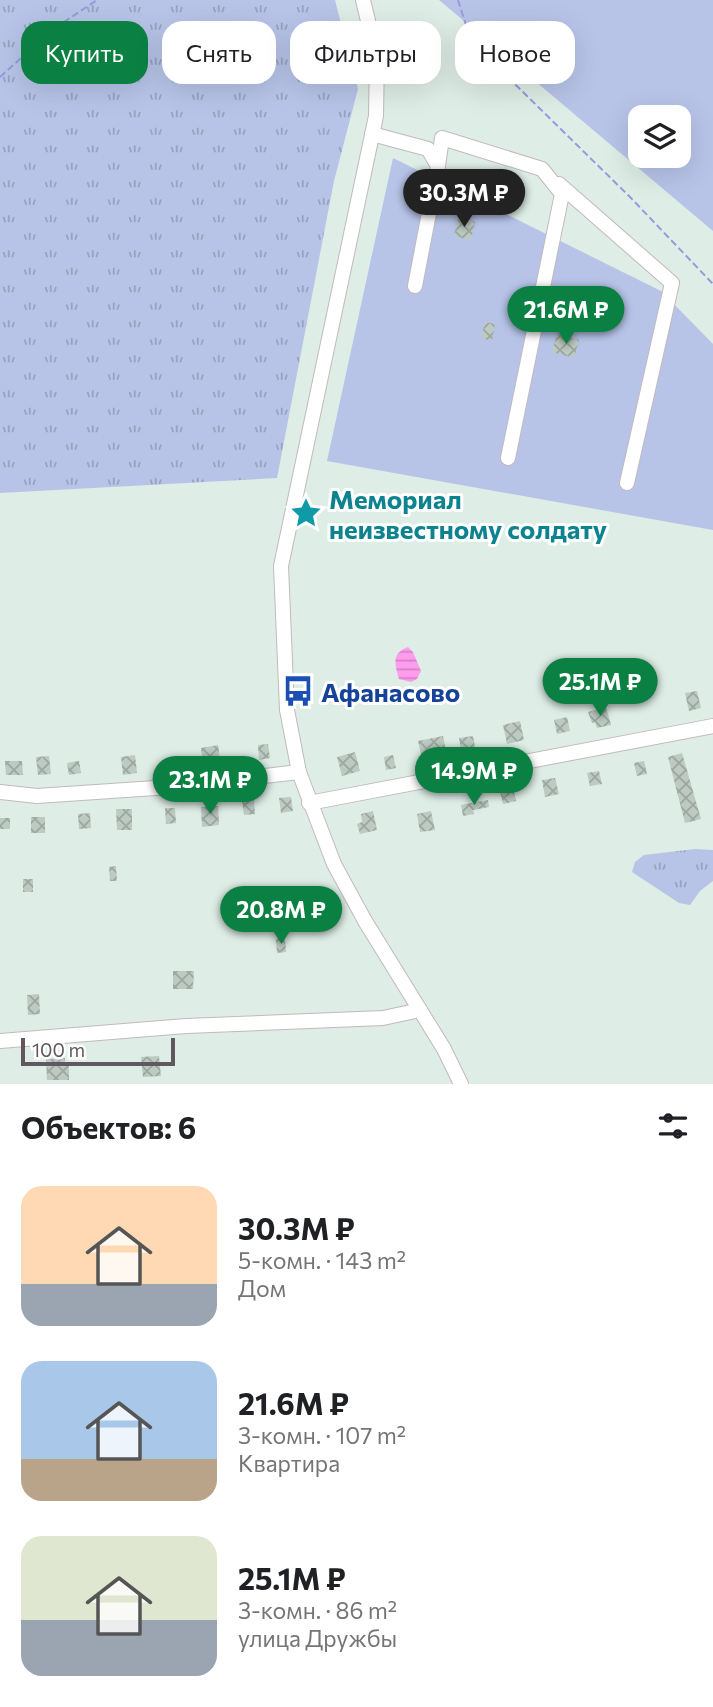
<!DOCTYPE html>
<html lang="ru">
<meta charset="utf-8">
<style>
:root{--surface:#fff;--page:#f2f2f2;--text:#202124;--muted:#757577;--accent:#0b8043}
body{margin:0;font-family:Commissioner,sans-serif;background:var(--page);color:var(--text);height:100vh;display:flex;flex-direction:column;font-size:26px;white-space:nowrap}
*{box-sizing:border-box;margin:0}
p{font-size:23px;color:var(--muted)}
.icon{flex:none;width:38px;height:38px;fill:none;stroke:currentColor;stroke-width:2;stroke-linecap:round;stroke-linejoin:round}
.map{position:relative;height:1084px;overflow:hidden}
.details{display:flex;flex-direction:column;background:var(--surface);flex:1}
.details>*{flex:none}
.banner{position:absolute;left:21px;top:21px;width:672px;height:63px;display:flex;gap:14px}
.controls{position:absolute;left:628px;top:105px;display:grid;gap:14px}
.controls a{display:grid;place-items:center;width:63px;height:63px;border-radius:14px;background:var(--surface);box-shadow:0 7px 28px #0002;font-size:35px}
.scale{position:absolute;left:21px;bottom:18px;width:154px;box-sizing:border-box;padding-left:7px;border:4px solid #61575e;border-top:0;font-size:19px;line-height:24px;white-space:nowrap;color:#61575e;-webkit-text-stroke:5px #fff;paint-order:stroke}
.price{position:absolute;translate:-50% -60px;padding:0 16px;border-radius:24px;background:var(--accent);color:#fff;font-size:23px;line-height:46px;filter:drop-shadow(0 2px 4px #0008)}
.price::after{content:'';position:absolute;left:50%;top:42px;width:21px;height:16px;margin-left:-10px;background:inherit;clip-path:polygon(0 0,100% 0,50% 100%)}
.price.selected{background:#222;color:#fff}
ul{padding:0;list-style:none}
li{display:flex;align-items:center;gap:21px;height:175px;padding:0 21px}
li span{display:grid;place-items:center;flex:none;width:196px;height:140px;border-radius:21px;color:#555}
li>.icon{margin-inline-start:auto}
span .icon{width:84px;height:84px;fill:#fffc;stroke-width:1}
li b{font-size:30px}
h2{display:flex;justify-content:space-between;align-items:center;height:84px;padding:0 21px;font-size:30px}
.tag{padding:0 24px;border-radius:21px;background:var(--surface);box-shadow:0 7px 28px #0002;font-size:24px;line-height:63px}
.tag.selected{background:var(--accent);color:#fff}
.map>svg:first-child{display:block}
.grass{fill:url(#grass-tufts)}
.garden{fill:#b7c4e8;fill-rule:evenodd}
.water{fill:url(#water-rules)}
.building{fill:url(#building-cross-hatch)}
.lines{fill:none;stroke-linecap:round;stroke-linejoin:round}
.minor-casing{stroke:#c2b9bf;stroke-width:16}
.path{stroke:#9999db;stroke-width:2;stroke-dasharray:7 3.5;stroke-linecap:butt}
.minor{stroke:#fff;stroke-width:14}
.labels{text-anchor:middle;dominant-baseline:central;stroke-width:6;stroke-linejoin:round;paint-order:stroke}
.culture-label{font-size:26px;font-weight:bold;fill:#0d838f;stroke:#fff;text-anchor:start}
.transit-label{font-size:26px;font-weight:bold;fill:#164399;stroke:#fff;text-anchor:start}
</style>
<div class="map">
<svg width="713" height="1084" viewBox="0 0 713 1084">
<defs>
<pattern id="grass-tufts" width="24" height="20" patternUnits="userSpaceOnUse" patternTransform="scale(1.75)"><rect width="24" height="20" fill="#b7c4e8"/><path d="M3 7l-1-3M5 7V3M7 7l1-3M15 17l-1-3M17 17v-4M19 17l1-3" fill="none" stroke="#98a2bf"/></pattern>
<pattern id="water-rules" width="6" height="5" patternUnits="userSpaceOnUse" patternTransform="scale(1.75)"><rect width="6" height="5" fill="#ff9cee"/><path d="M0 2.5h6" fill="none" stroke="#d282c4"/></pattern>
<pattern id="building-cross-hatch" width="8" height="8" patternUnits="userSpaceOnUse" patternTransform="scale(1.75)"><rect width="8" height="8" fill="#bdcac2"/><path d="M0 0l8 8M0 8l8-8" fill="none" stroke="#9da7a1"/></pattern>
</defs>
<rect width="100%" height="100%" fill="#deede6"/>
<g class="grass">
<path d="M0,0H335L358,89L334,181L277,478L0,493Z"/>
<path d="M695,849L713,850V881L700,891L690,905L679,903L632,872L635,862L644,855Z"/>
</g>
<g class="garden">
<path d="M439,0H713V231ZM679,117V156H640V117Z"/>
<path d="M393,158L661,291L713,344V530L327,461Z"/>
</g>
<path class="water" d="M408,647L413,652L421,671L417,679L411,682L399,679C395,664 391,653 408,647Z"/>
<g class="building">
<path d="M458,218L475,222L471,240L454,236Z"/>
<path d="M485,322L495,324L492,341L481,338Z"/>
<path d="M557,334L579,340L574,358L552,352Z"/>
<path d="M697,691L701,708L689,711L685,693Z"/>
<path d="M606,707L611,725L597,728L595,722L592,723L588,712Z"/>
<path d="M567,717L570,731L557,734L554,720Z"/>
<path d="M520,721L524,740L507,744L503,725Z"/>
<path d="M443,736L448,761L423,763L418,741Z"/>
<path d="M473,736L476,752L462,755L459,738Z"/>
<path d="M268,744L270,758L259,760L258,745Z"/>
<path d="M218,745L220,760L203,763L201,748Z"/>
<path d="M355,752L360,771L342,776L337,757Z"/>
<path d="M682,753L701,819L685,823L668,757Z"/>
<path d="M135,755L137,773L123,775L121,757Z"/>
<path d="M393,755L396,768L386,770L384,757Z"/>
<path d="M49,756L51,774L38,775L36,757Z"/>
<path d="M180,756L182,768L172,770L170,758Z"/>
<path d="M5,761H22L23,775H6Z"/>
<path d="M79,761L81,773L69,775L67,763Z"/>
<path d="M644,761L647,774L637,776L634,763Z"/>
<path d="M599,771L602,784L590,786L587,773Z"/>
<path d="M555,778L559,794L545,797L542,780Z"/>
<path d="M513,788L516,801L503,804L500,791Z"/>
<path d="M291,797L293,811L281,813L279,798Z"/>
<path d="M254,800L255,814L244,815L242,801Z"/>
<path d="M488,800L489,807L473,810L474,814L463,816L461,805Z"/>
<path d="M218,806L219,825L202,827L201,807Z"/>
<path d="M165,808H175L176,823L166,824Z"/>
<path d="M116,809H132V830H117Z"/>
<path d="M373,811L377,830L360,834L357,824L362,822L361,814Z"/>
<path d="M431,811L435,830L420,832L417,814Z"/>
<path d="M90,813L91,828L79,829L78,814Z"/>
<rect x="31" y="817" width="14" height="16"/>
<rect x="0" y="818" width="10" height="11"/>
<path d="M116,866L117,881H110L109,867Z"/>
<rect x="23" y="879" width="10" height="13"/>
<path d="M301,894L303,908L284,910L283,896Z"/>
<path d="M276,939H285L286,952L277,953Z"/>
<path d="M173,971H194L193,989H173Z"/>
<path d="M39,994L40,1014L28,1015L27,995Z"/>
<path d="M159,1056L161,1076L143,1077L141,1057Z"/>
<path d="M65,1058V1064H69V1080H47L46,1059Z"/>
</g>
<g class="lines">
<defs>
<g id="minor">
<path d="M363,0L377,58L376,116L281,566L287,710L299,772L334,864L365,921L444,1049L461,1084"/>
<path d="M372,134L428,149L438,166L415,286"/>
<path d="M438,166L442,138L542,169L562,194L508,458"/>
<path d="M559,184L672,283L627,483"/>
<path d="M0,792L37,796L170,787L299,772"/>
<path d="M309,803L713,726"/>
<path d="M0,1041L186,1026L383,1018L420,1010"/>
</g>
</defs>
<use href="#minor" class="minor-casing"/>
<g class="path">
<path d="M458,0L471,41L630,197L713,284"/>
<path d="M0,77L52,30L97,0"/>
</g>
<use href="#minor" class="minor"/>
</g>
<defs>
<symbol id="sight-bare" viewBox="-9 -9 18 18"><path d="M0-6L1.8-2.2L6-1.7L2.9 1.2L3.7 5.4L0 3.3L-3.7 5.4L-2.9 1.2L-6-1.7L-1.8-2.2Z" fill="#0f9aa8" stroke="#fff" stroke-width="2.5" paint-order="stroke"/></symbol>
<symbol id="bus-bare" viewBox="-9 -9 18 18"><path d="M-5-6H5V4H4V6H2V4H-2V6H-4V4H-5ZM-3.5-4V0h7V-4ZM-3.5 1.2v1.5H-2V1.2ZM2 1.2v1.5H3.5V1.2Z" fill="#1a4fb4" stroke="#fff" stroke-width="2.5" paint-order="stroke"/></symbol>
</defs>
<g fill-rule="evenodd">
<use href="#sight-bare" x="284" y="491" width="44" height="44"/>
<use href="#bus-bare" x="276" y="669" width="44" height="44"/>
</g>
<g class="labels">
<g class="culture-label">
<text x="329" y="498">Мемориал<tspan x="329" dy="30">неизвестному солдату</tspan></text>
</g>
<g class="transit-label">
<text x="321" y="691">Афанасово</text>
</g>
</g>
</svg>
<div class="controls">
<a><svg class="icon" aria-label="layers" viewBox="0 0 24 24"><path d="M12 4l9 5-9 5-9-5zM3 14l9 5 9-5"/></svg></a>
</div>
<div class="scale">100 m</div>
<b class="price selected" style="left:464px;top:229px">30.3M ₽</b>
<b class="price" style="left:566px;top:346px">21.6M ₽</b>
<b class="price" style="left:600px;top:718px">25.1M ₽</b>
<b class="price" style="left:474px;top:807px">14.9M ₽</b>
<b class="price" style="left:210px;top:816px">23.1M ₽</b>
<b class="price" style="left:281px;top:946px">20.8M ₽</b>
<div class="banner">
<a class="tag selected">Купить</a>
<a class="tag">Снять</a>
<a class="tag">Фильтры</a>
<a class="tag">Новое</a>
</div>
</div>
<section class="details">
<h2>Объектов: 6<svg class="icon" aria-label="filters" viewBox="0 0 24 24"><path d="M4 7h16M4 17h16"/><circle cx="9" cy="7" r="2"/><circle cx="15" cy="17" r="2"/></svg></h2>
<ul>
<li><span style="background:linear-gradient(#ffd9b3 70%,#9aa5b1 0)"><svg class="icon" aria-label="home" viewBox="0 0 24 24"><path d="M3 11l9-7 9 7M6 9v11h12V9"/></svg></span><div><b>30.3M ₽</b><p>5-комн. · 143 m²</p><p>Дом</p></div></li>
<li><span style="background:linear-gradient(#a9c7e8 70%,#b9a48a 0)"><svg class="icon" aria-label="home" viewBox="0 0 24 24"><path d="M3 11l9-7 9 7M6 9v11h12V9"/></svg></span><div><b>21.6M ₽</b><p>3-комн. · 107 m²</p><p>Квартира</p></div></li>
<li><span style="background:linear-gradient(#dfe7d0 60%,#9aa5b1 0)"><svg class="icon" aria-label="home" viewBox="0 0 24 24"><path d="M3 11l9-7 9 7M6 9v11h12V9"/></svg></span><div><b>25.1M ₽</b><p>3-комн. · 86 m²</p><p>улица Дружбы</p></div></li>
</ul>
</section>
